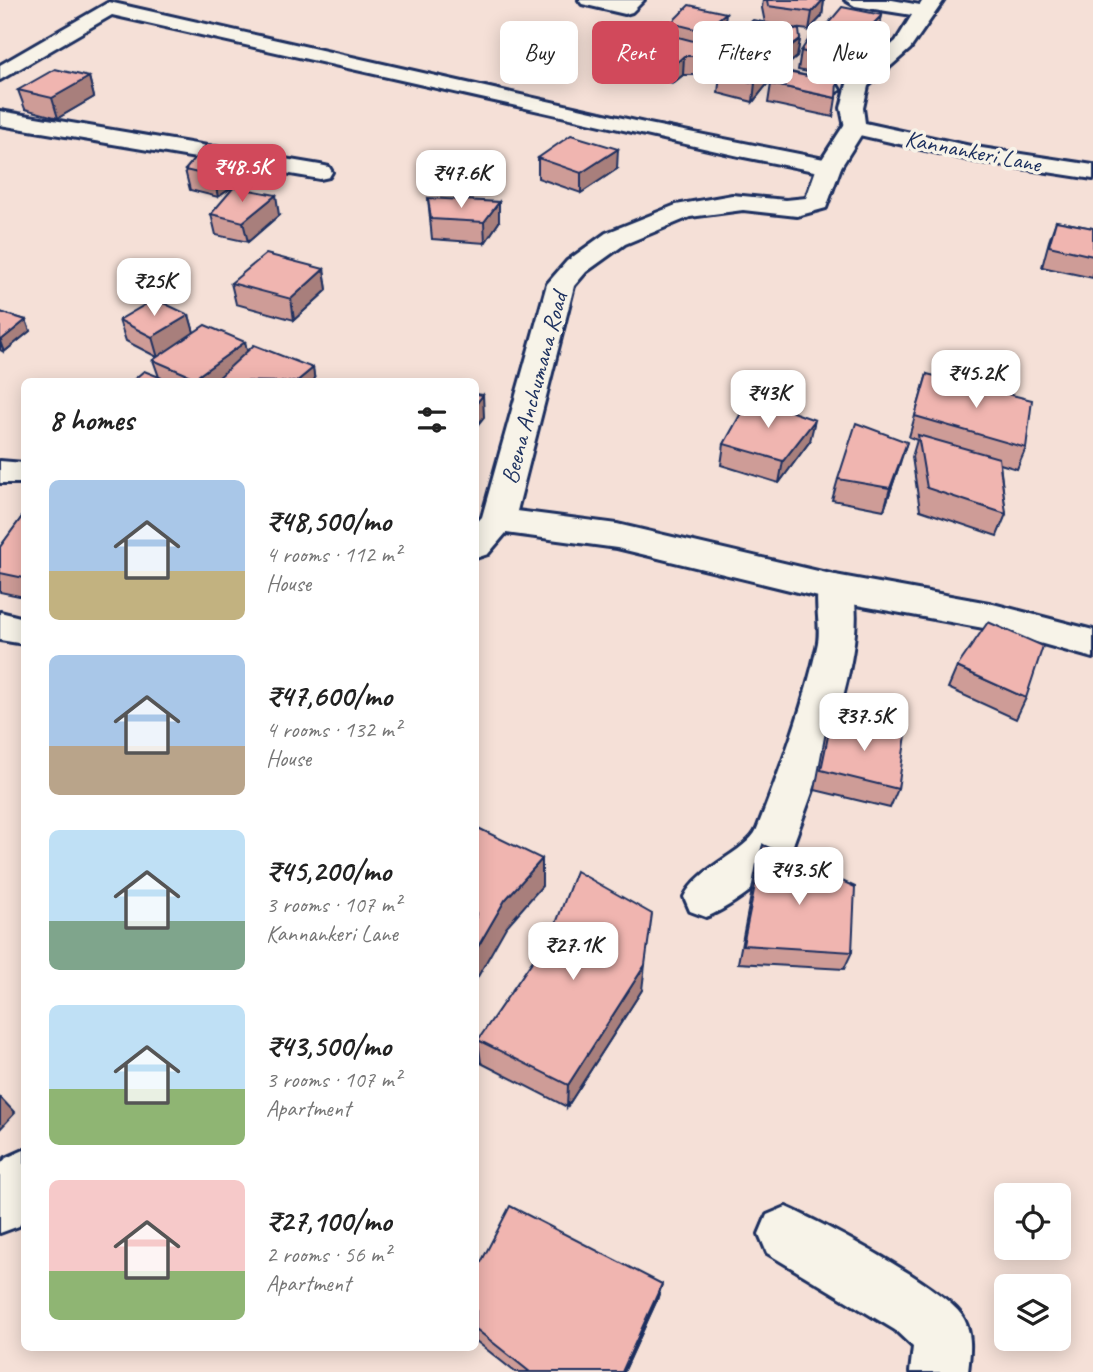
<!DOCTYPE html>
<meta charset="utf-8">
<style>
:root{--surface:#fff;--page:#f2f2f2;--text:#222;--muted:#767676;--accent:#d1495b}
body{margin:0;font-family:Caveat,sans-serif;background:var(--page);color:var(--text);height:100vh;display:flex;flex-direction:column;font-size:26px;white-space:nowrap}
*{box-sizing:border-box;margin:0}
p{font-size:23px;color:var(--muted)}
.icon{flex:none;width:38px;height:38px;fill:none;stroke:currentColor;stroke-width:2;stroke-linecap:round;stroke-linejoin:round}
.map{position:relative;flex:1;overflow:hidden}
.sheet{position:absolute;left:21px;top:378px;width:458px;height:973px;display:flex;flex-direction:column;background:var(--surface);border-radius:10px;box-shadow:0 4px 18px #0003}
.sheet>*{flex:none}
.banner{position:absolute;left:500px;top:21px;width:486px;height:63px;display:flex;gap:14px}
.controls{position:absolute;left:994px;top:1183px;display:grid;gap:14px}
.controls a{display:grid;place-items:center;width:77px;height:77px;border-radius:10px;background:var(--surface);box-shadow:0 4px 18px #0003;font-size:35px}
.price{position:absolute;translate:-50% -60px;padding:0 16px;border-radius:14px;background:#fff;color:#222;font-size:23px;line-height:46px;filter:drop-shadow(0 2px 4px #0008)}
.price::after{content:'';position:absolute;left:50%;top:42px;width:21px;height:16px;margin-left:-10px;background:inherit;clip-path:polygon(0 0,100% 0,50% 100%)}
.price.on{background:var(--accent);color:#fff}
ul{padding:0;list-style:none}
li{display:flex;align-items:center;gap:21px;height:175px;padding:0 28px}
li span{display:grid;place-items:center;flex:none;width:196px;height:140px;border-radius:10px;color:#555}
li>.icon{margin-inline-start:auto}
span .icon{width:84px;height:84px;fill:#fffc;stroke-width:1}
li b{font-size:30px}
h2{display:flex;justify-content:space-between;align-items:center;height:84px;padding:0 28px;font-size:30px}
.pill{padding:0 24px;border-radius:10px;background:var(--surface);box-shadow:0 4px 18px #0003;font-size:24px;line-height:63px}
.pill.on{background:var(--accent);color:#fff}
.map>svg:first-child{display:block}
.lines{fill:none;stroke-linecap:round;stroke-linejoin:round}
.minor-casing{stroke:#1b2f5e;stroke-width:6}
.tertiary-casing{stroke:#1b2f5e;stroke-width:6}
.minor{fill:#f7f3e8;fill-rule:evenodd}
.tertiary{fill:#f7f3e8;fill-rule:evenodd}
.wall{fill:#ce9c97;stroke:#1b2f5e;stroke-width:2}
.shaded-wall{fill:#a87f7b;stroke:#1b2f5e;stroke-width:2}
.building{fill:#f0b5b0;stroke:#1b2f5e;stroke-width:2}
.labels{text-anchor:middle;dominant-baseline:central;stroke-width:7;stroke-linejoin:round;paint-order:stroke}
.far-street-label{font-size:24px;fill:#1b2f5e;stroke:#f7f3e8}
</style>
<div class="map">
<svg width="1093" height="1372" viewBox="0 0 1093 1372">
<rect width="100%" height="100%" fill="#f5e0d7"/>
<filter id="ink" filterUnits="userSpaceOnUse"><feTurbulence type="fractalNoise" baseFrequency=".0143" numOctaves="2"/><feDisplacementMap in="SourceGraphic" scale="14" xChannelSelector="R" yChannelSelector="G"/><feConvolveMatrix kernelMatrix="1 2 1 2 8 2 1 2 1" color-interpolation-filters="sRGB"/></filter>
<g filter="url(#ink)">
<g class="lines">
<defs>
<g id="minor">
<path d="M579,0H644L632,12L625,14L582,4Z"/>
<path d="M845,0H892L920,5L923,0H944L910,49L868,86L863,108L865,123L975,147L1093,165V179L975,161L846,132L841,108L847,84L896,41L912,15L855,6Z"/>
<path d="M109,2L649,124L829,160L838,162L841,167L838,172L829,174L739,156L112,15L0,80V65Z"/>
<path d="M634,37L837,85L840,90L829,97L627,47L624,43Z"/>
<path d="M0,111L320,165L329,167L332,172L329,177L320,179L0,125Z"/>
<path d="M0,461L24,463V483H0Z"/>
<path d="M835,575L848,579C878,631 813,788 793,845C782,870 732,907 706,917L690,911L684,897C698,867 747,852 757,829C780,770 803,709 817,647C823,625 811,599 822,579Z"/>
<path d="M24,1150V1218L19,1226L0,1233V1165L6,1158Z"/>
<path d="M786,1207C821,1222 949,1289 964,1319C973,1337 970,1353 968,1372H910L913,1347L895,1330L767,1253L759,1234L767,1215Z"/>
</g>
<g id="tertiary">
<path d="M854,120L862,122L866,127L841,167L826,208L797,216L743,210L690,217L625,244L586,272L574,286L517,511L617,524L835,575L989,603L1093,630V658L989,629L835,601L617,548L506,533L488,554L476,558V523L482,517L547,284L567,261L606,233L676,205L732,195L786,200L806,198L817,167L846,122Z"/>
<path d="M0,612L24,618V644L0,640Z"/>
</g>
</defs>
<use href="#minor" class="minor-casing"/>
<use href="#tertiary" class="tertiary-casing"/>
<use href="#minor" class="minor"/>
<use href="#tertiary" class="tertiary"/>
</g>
<g class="wall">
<path d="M763,0H824L822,16L809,30L783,27L800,39L797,57L785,67L774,65L772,78L753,102L718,93L720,74L742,52L740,49L742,30L765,23L762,8Z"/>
<path d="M882,15L878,33L861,51L853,50L851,62L836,78L798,70L801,51L824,37L826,26Z"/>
<path d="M671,23L724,32L707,45H709L707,64L699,75H683L673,83L633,74L634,55L670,35Z"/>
<path d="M89,77L94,97L58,118L25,109L18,90Z"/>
<path d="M771,84L836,98L833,117L768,103Z"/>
<path d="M538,158L617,169L581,193L538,178Z"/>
<path d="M185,170L256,171L218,197L190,190Z"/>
<path d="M428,198L499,222L485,243L432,239Z"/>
<path d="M211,214L279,215L248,242L216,235Z"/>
<path d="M1056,221L1093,228V278L1042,267L1049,241Z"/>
<path d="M324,269L327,290L294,320L236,304L231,283Z"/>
<path d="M0,312L26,320L30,331L4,352L0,350Z"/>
<path d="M189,315L194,333L245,342L247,352L313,368L315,382H131L159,377L153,360L157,357L126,341L119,320Z"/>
<path d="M927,374L1026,448L1017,469L1000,464L1006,514L997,536L920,510L912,457L917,440L909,437Z"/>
<path d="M810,441L779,483L721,465L724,444Z"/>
<path d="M900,463L884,510L832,500L838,479Z"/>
<path d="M24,514V597L0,592V547Z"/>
<path d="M957,667L1026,698L1016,719L948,688Z"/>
<path d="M832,717L898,789L890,808L815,790L825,737Z"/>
<path d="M763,845L852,952L844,969L738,963L757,864Z"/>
<path d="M642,990L567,1107L481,1063L478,1040Z"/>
<path d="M476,1272L662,1284L657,1300L624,1372H515L476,1341Z"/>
</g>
<g class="shaded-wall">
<path d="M823,0H824L822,16L809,30L812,12Z"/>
<path d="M726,13L724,32L702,49L703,31Z"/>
<path d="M882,15L878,33L861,51L864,33Z"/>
<path d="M800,39L797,57L785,67L788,48Z"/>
<path d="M854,43L851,62L836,78L839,60Z"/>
<path d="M709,45L707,64L699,75L701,56Z"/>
<path d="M684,56L683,75L673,83L675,64Z"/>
<path d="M774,59L772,78L753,102L755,83Z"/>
<path d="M89,77L94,97L58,118L52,98Z"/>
<path d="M618,149L617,169L581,193V173Z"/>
<path d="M253,151L256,171L218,197L214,177Z"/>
<path d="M276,195L279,215L248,242L243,222Z"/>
<path d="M499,202V222L485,243L484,222Z"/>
<path d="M324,269L327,290L294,320L291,299Z"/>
<path d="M189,315L195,336L158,358L152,337Z"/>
<path d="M26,320L30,331L4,352L0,341Z"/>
<path d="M245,342L250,363L225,382H196L195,378Z"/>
<path d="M313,368L315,382H296Z"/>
<path d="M483,395L484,417L476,427V404Z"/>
<path d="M815,420L810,441L779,483L783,461Z"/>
<path d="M907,442L900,463L884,510L890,488Z"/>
<path d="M542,859V886L506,927L476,980V950L505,900Z"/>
<path d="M645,965L642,990L567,1107L568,1085Z"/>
<path d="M0,1097L15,1113L0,1129Z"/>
<path d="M662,1284L657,1300L624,1372H622Z"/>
</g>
<g class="building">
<path d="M767,0H823L812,12L768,6Z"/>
<path d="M689,5L726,13L703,31L671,23Z"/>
<path d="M842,7L882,15L864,33L826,26Z"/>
<path d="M753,20L799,30L800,39L788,48L750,41L742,30Z"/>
<path d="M659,32L709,45L701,56H684L675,64L634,55Z"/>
<path d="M812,34L854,43L839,60L801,51Z"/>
<path d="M740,52L774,59L755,83L720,74Z"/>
<path d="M55,69L89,77L52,98L18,90Z"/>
<path d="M787,72L837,82L836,98L771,84Z"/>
<path d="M571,135L618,149L581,173L538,158Z"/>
<path d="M207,144L253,151L214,177L185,170Z"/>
<path d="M234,187L276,195L243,222L211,214Z"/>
<path d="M428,198L499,202L484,222L431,219Z"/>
<path d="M1056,221L1093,228V256L1049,246Z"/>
<path d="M266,254L324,269L291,299L231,283Z"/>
<path d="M155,299L189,315L152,337L119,320Z"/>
<path d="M0,312L26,320L0,341Z"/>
<path d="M205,325L245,342L195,378L153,360Z"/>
<path d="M254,345L313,368L296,382L215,381Z"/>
<path d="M144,371L172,382H131Z"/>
<path d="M927,374L1032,400L1026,448L915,416Z"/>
<path d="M476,394L483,395L476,404Z"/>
<path d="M750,397L815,420L783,461L724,444Z"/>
<path d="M856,423L907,442L890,488L838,479Z"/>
<path d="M918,435L999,458L1006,514L927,488Z"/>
<path d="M24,514V578L0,573V547Z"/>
<path d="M988,622L1043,646L1026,698L957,667Z"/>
<path d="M832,717L906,735L898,789L821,770Z"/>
<path d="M476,827L542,859L505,900L476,950Z"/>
<path d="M763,845L855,887L852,952L743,945Z"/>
<path d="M576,871L652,914L645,965L568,1085L478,1040L553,931Z"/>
<path d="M510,1206L662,1284L622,1372H530L476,1329V1272Z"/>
</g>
</g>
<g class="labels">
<g class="far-street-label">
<text transform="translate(973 151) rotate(11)">Kannankeri Lane</text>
<text transform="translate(534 388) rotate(-75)">Beena Anchumana Road</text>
</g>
</g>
</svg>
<div class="controls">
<a><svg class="icon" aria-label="locate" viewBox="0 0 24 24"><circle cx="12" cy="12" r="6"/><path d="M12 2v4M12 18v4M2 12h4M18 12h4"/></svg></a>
<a><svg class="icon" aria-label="layers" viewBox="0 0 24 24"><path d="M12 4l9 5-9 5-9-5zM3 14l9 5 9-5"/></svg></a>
</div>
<b class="price on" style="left:242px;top:204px">₹48.5K</b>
<b class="price" style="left:461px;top:210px">₹47.6K</b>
<b class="price" style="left:154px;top:318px">₹25K</b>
<b class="price" style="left:976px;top:410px">₹45.2K</b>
<b class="price" style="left:768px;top:430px">₹43K</b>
<b class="price" style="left:864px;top:753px">₹37.5K</b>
<b class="price" style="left:799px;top:907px">₹43.5K</b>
<b class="price" style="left:573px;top:982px">₹27.1K</b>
<div class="banner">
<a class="pill">Buy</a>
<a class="pill on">Rent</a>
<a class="pill">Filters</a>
<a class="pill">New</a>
</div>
<section class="sheet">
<h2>8 homes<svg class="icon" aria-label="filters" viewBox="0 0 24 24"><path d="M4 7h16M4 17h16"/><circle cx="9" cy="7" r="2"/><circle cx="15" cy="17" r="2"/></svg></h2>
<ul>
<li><span style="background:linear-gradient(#a9c7e8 65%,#c2b280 0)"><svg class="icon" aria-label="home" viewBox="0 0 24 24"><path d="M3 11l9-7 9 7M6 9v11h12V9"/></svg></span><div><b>₹48,500/mo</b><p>4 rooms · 112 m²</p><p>House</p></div></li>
<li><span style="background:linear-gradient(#a9c7e8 65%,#b9a48a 0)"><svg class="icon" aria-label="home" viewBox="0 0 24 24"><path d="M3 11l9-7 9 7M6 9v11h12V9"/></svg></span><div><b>₹47,600/mo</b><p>4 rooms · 132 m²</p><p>House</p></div></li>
<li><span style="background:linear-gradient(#bfe0f5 65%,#7fa58c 0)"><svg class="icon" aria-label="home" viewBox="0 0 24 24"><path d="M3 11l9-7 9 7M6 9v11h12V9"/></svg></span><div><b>₹45,200/mo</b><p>3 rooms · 107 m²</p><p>Kannankeri Lane</p></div></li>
<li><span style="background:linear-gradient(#bfe0f5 60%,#8fb573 0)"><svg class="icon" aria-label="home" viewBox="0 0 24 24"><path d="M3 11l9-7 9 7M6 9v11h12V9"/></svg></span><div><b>₹43,500/mo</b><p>3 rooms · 107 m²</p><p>Apartment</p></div></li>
<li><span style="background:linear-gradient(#f6c9c9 65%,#8fb573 0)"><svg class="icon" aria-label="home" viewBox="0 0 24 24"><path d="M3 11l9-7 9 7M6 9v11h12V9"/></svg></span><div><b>₹27,100/mo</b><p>2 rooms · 56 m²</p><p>Apartment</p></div></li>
</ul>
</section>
</div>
